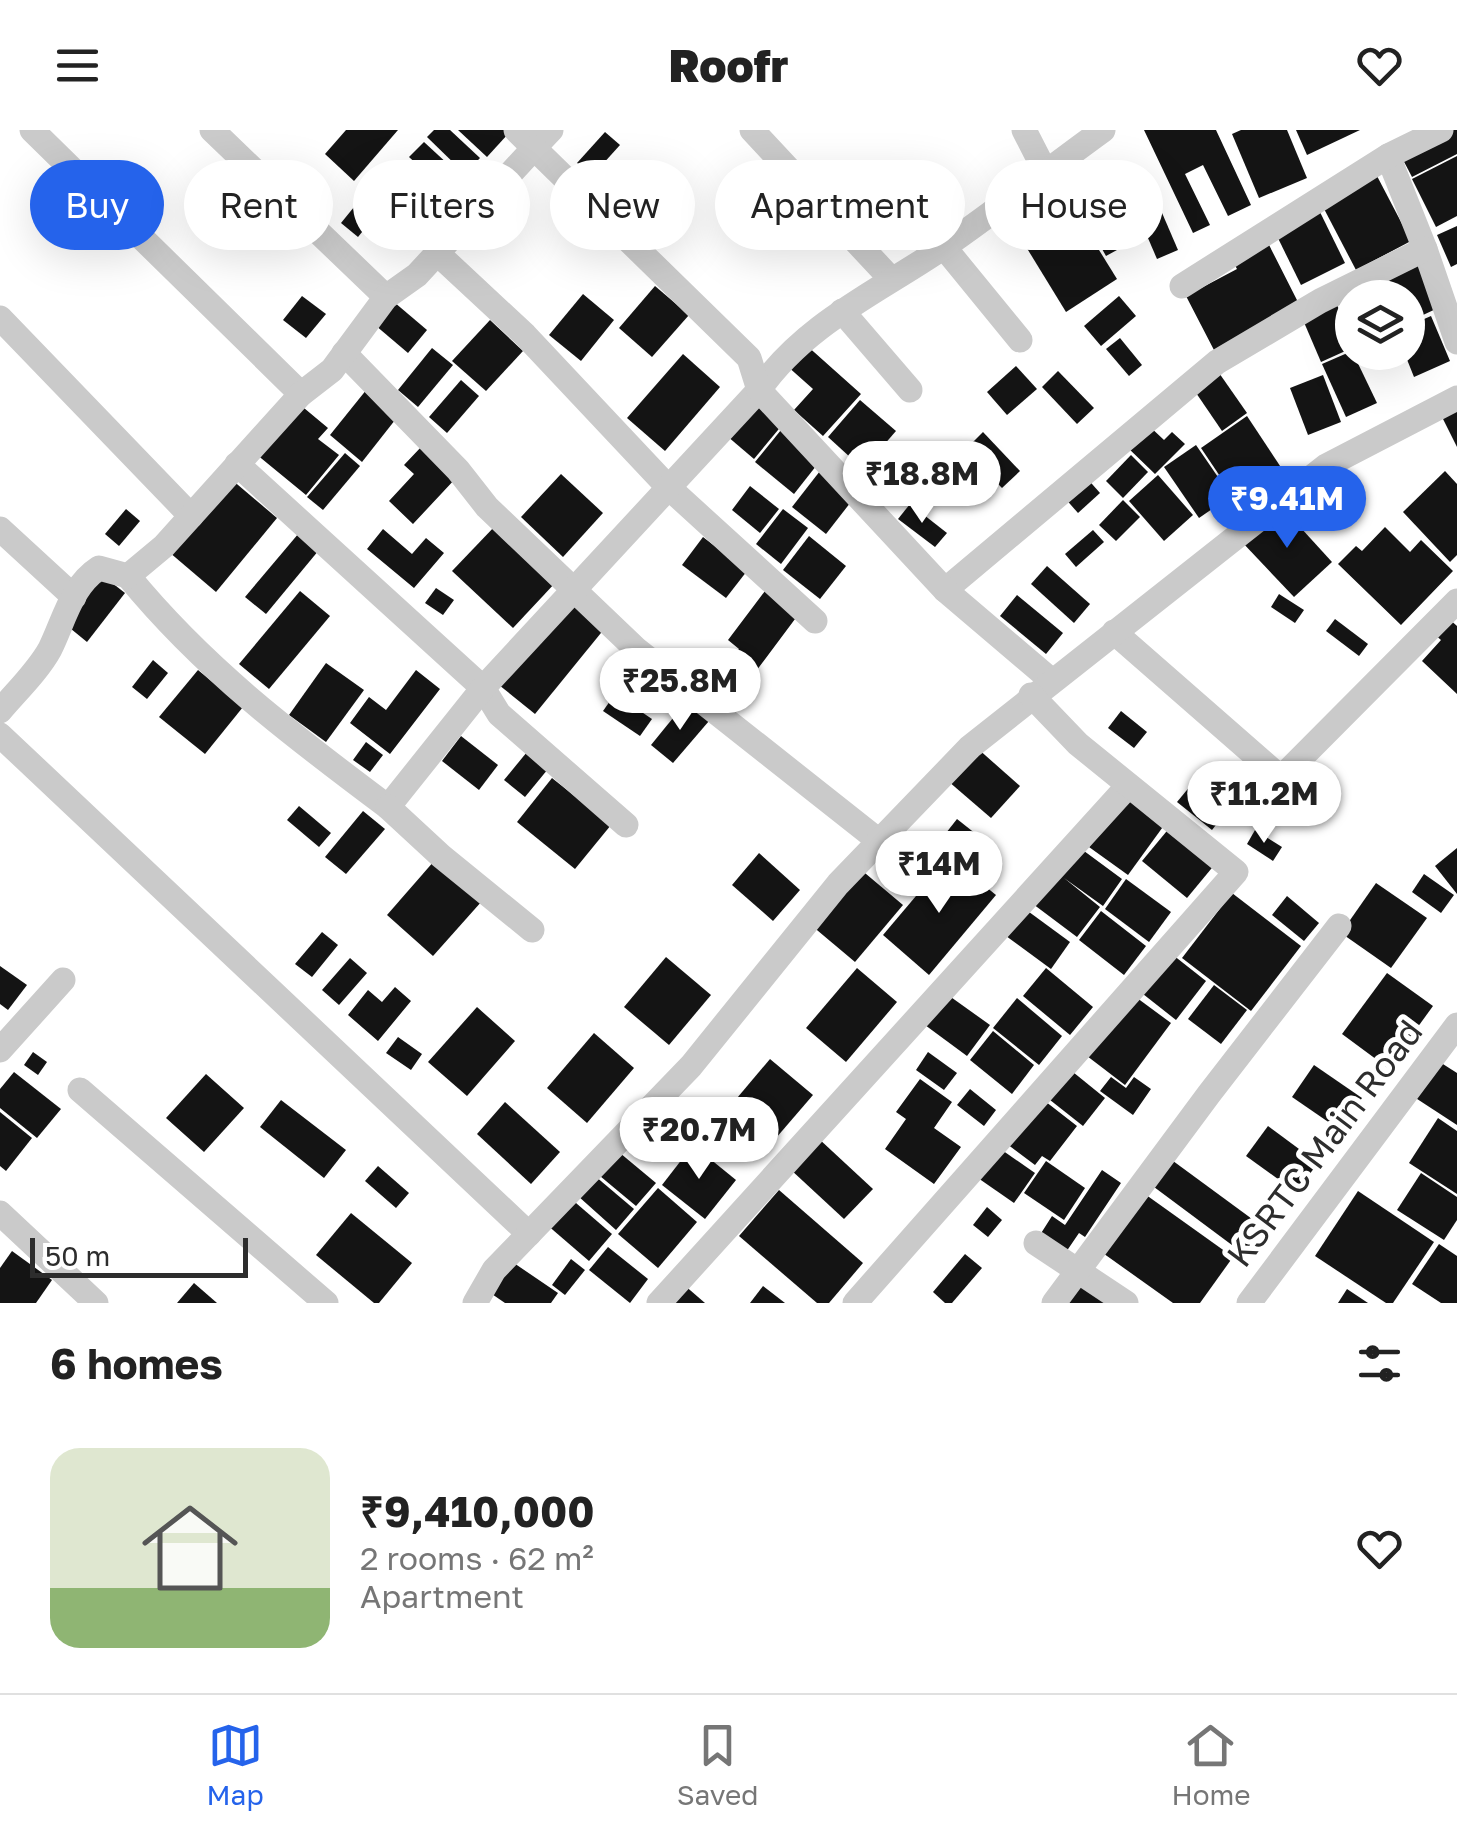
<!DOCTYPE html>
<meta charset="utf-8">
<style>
:root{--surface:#fff;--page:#f6f6f6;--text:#222;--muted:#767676;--line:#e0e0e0;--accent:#2563eb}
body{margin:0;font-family:"Golos Text",sans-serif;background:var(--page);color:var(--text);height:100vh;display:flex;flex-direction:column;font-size:38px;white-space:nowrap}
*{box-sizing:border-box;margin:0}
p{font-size:32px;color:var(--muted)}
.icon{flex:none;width:55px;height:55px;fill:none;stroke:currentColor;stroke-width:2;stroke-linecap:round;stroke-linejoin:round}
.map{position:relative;height:1173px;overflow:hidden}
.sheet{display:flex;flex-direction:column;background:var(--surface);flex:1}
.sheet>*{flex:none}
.hud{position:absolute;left:30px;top:30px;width:1398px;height:90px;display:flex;gap:20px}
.tools{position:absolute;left:1335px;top:150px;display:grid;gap:20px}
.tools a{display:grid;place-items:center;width:90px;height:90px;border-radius:50%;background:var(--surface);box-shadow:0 10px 40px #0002;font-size:50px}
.scale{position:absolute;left:30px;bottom:25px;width:218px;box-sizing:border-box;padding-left:10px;border:5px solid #2d2d2d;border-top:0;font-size:28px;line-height:35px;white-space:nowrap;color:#2d2d2d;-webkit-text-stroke:8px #fff;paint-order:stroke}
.price{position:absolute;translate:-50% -85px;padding:0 22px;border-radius:35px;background:#fff;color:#222;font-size:32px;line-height:65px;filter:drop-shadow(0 2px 5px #0008)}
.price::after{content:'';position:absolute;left:50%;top:60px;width:30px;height:22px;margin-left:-15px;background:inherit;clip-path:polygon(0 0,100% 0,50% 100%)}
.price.current{background:var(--accent);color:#fff}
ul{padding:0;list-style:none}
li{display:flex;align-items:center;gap:30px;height:250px;padding:0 50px}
li span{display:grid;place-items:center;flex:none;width:280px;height:200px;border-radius:30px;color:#555}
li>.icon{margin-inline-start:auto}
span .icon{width:120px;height:120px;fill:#fffc;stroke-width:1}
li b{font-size:42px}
h2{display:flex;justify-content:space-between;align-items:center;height:120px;padding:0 50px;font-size:42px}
.tag{padding:0 35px;border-radius:45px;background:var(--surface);box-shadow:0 10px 40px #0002;font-size:35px;line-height:90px}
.tag.current{background:var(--accent);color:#fff}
header{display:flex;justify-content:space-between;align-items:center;height:130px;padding:0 50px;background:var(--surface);font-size:45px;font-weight:800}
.tab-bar{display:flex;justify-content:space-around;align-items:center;height:140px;border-top:2px solid var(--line);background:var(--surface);font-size:28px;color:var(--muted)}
.tab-bar a{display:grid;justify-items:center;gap:5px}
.tab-bar .current{color:var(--accent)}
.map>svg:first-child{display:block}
.building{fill:#141414}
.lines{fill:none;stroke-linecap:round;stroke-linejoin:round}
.street{stroke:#cacaca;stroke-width:25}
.labels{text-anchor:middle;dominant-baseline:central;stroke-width:10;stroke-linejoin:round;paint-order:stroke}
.street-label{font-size:35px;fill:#2d2d2d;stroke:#fff}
</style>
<header><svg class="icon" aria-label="menu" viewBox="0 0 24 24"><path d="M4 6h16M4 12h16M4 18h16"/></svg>Roofr<svg class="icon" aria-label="heart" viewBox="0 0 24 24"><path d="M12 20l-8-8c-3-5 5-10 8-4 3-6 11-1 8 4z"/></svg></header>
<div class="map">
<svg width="1457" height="1173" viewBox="0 0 1457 1173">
<rect width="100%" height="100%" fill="#fff"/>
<g class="building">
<path d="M346,0H398L354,51L325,24Z"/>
<path d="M434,0H450L480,28L465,44L427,7Z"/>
<path d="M458,0H504L508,4L487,27Z"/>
<path d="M1144,0H1216L1251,75L1228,86L1203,35L1185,44L1210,95L1193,103Z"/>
<path d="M1241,0H1287L1307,48L1259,68L1232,4Z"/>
<path d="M1296,0H1360L1307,25Z"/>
<path d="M1447,0H1457V24L1412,47L1400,24Z"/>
<path d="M605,2L620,15L592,46L577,33Z"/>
<path d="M424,12L463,48L449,64L409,27Z"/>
<path d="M1457,26V86L1436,97L1412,49Z"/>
<path d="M878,41L928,88L904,113L854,66Z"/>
<path d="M1377,46L1411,111L1356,140L1322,75Z"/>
<path d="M1150,55L1178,120L1157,129L1129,64Z"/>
<path d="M1060,57L1117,149L1066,182L1009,89Z"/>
<path d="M1102,65L1128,114L1106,126L1079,78Z"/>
<path d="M363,66L380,80L358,107L341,93Z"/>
<path d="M1318,78L1345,133L1301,155L1274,100Z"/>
<path d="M1457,96V134L1451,137L1437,105Z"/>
<path d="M1266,109L1301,178L1215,222L1186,166L1237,139L1231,128Z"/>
<path d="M1415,127L1438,178L1408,192V168H1381L1372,146Z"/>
<path d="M1370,151L1377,168H1352V200L1338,166Z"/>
<path d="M655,156L689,185L652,227L619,198Z"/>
<path d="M583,164L614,190L581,231L549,205Z"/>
<path d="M302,166L326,184L306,208L283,190Z"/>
<path d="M1119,166L1136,186L1101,216L1084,196Z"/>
<path d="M1334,168L1352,209V218L1321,232L1300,183Z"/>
<path d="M394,172L427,200L408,223L375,195Z"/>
<path d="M1431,186L1450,231L1414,247L1404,222H1408V196Z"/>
<path d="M490,190L523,221L486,261L452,231Z"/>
<path d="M1120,208L1142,235L1129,246L1106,219Z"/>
<path d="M805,214L861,264L823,306L794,280L813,259L786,235Z"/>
<path d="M432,218L453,235L418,277L398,260Z"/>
<path d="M1352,221L1377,273L1346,287L1322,234Z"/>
<path d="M683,224L720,257L665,321L627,288Z"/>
<path d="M1016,236L1037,259L1007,285L987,262Z"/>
<path d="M1217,240L1247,283L1222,301L1192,257Z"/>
<path d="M1058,241L1094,278L1077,294L1042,257Z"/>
<path d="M1323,245L1341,292L1308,305L1290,258Z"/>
<path d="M461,250L479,266L447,303L429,287Z"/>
<path d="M367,259L399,285L362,332L330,305Z"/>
<path d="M860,270L896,301L863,339L828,307Z"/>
<path d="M755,272L783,294L754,329L727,306Z"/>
<path d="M298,273L328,298L318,309L339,325L306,365L256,324Z"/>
<path d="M1457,277V317L1441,285Z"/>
<path d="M1247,286L1284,342L1238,373L1201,318Z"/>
<path d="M1147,294L1164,310L1172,302L1185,314L1155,344L1126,316Z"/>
<path d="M781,300L820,331L794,364L755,332Z"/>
<path d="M983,302L1020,341L1002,358L965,320Z"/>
<path d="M1196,315L1231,366L1199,388L1164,337Z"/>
<path d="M422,316L456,348L413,394L389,371L414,344L404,335Z"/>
<path d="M345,323L360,336L323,380L307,367Z"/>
<path d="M1131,325L1148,342L1123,368L1106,351Z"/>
<path d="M889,335L904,347L889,367L873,354Z"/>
<path d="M820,341L854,368L826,404L792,377Z"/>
<path d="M1445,341L1457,354V425L1450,432L1403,382Z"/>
<path d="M561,344L603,383L563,427L521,387Z"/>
<path d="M1158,345L1193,385L1164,411L1129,371Z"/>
<path d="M1085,346L1100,363L1078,383L1063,366Z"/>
<path d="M231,349L277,388L216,462L169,422Z"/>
<path d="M750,356L779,379L760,403L732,380Z"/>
<path d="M1123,370L1140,387L1116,411L1099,395Z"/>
<path d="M910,374L947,403L935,417L898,389Z"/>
<path d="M1280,375L1332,432L1294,467L1241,411Z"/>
<path d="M126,379L140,391L119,416L105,404Z"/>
<path d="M783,379L808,398L781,434L756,414Z"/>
<path d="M496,395L556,452L513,498L452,441Z"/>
<path d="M1385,397L1410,422L1421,410L1453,441L1401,495L1338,434L1356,416L1362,421Z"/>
<path d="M383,399L412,424L426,408L444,423L414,458L367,419Z"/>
<path d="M1093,400L1104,412L1076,437L1065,424Z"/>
<path d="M299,403L319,420L266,484L245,467Z"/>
<path d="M809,406L846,436L820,469L783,440Z"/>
<path d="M703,407L747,441L726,468L682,435Z"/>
<path d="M1047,436L1090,474L1074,493L1031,454Z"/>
<path d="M102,445L125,463L87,512L65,494Z"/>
<path d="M436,458L454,470L443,485L425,473Z"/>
<path d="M300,461L330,486L269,559L239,534Z"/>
<path d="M765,461L798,485L727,580L705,563L739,519L728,510Z"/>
<path d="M1279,464L1304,480L1295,493L1271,477Z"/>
<path d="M1017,465L1063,503L1046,524L1000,486Z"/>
<path d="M569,469L605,498L535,584L499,555Z"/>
<path d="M1448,488L1457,496V564L1422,531L1441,510L1434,504Z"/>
<path d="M1335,489L1368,514L1359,526L1326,501Z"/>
<path d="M153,530L168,543L147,569L132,557Z"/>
<path d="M326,533L364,560L326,612L289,585Z"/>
<path d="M198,540L243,577L205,624L159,587Z"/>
<path d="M416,540L440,559L390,624L350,593L369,567L386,580Z"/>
<path d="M615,564L652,589L640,606L603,581Z"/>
<path d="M686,572L709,591L673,633L651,615Z"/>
<path d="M1121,581L1147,602L1134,618L1108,598Z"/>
<path d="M461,606L498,635L479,660L442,631Z"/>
<path d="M366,612L383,625L370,642L353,630Z"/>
<path d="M977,618L1020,656L991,688L948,651Z"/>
<path d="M527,622L548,639L525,667L504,650Z"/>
<path d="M1201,643L1235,670L1212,700L1177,672Z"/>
<path d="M552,648L611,695L575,739L517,692Z"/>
<path d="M1127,665L1165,694L1128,745L1089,717Z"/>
<path d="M299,676L331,703L319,717L287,690Z"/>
<path d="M363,681L385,699L346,744L325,727Z"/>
<path d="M957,689L981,708L970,722L946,703Z"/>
<path d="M1171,696L1216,733L1187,768L1142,731Z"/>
<path d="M1255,700L1282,717L1273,731L1247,714Z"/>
<path d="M1080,718L1122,749L1103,776L1064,748L1100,777L1077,807L1033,774Z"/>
<path d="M1457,718V764L1435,736Z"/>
<path d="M759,723L800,760L773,791L732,755Z"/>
<path d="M949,727L996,765L929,845L883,805Z"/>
<path d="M435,730L482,771L433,826L387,785Z"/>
<path d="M859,738L903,775L855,832L811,795Z"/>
<path d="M1424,744L1454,765L1441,783L1412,762Z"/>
<path d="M1126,749L1171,782L1149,812L1105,779Z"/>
<path d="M1376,753L1427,788L1391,838L1341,803Z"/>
<path d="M1232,763L1301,816L1251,881L1182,828Z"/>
<path d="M1287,766L1319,793L1304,811L1272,785Z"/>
<path d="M1025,779L1070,812L1051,839L1006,806Z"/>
<path d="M1101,781L1146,816L1124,845L1079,810Z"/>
<path d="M322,802L338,815L312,847L295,834Z"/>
<path d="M1173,825L1206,851L1176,890L1143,864Z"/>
<path d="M666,827L711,865L669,915L624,877Z"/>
<path d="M350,828L367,843L339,875L322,860Z"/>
<path d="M0,836L27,855L8,880L0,874Z"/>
<path d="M857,838L897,872L846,932L806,898Z"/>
<path d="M1046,838L1093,877L1070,905L1023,866Z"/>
<path d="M1387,843L1433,876L1388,938L1342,904Z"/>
<path d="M1214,855L1247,880L1221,914L1188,889Z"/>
<path d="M395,857L411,871L378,911L348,885L368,860L382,872Z"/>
<path d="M948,865L990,895L967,926L925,895Z"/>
<path d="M1133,865L1171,893L1125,955L1087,926Z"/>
<path d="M1017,868L1062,906L1039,935L993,898Z"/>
<path d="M477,877L515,911L467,966L428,932Z"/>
<path d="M993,901L1034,935L1012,964L970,930Z"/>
<path d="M594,903L634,938L587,993L547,958Z"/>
<path d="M398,907L422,924L411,940L386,923Z"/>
<path d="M33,922L47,932L38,945L24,935Z"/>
<path d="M928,922L957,943L944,960L916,940Z"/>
<path d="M770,929L813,965L758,1029L716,993Z"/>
<path d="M1435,929L1457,943V995L1411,965Z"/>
<path d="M1314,935L1362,968L1340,1000L1292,967Z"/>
<path d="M1068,938L1105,968L1083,996L1045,966Z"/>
<path d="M14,942L61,979L37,1008L0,978V959Z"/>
<path d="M206,944L244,978L204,1022L166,988Z"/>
<path d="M1111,947L1126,958L1134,947L1151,959L1133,985L1100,961Z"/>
<path d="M920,949L952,972L934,998L961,1017L934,1054L885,1019L906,989L896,982Z"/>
<path d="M970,959L996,980L984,996L957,975Z"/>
<path d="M1041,968L1077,996L1050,1031L1042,1026L1035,1035L1007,1014Z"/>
<path d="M281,970L346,1020L324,1048L260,997Z"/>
<path d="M505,972L560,1022L531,1054L477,1004Z"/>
<path d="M0,982L32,1008L6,1041L0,1036Z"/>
<path d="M1438,988L1457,1001V1064L1409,1033Z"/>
<path d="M1268,996L1318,1033L1296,1062L1246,1026Z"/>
<path d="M818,1008L873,1059L844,1089L790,1039Z"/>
<path d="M693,1015L736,1050L705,1089L662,1055Z"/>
<path d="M614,1018L656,1053L636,1076L594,1041Z"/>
<path d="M999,1018L1035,1043L1014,1073L978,1048Z"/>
<path d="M1169,1028L1263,1097L1244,1124L1150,1054Z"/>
<path d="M1046,1031L1085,1058L1064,1090L1024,1063Z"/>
<path d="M378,1036L409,1063L396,1078L365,1051Z"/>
<path d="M1102,1040L1121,1053L1085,1107L1079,1103L1064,1125L1038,1108L1052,1086L1065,1095Z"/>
<path d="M1421,1043L1457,1067V1090L1444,1110L1397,1080Z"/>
<path d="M595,1046L634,1079L616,1100L578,1066Z"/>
<path d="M658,1058L697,1092L658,1138L618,1104Z"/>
<path d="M779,1060L863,1133L829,1173H817L739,1106Z"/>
<path d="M1358,1061L1434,1112L1393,1173H1386L1315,1126Z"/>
<path d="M1142,1062L1233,1127L1200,1173H1173L1100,1121Z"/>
<path d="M569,1067L612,1104L589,1131L546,1094Z"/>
<path d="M987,1077L1002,1090L988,1107L973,1095Z"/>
<path d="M351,1083L412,1133L379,1173H374L316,1125Z"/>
<path d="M1439,1114L1457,1126V1173H1441L1412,1154Z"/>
<path d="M608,1117L648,1149L630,1173L589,1140Z"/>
<path d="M12,1121L52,1150L36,1173H0V1138Z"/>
<path d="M965,1124L982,1138L952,1173H945L933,1162Z"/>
<path d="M508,1129L558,1163L551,1173H505L486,1160Z"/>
<path d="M571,1129L585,1140L565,1165L552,1155Z"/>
<path d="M194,1153L217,1173H177Z"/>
<path d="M683,1154L705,1173H667Z"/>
<path d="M1077,1154L1106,1173H1064Z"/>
<path d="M763,1156L785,1173H750Z"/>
<path d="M1347,1159L1368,1173H1338Z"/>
</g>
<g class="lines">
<g class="street">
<path d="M32,0L301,264"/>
<path d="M212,0L386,167"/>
<path d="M516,0L534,18L551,0"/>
<path d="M752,0L891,149"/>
<path d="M1024,0L1046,43"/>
<path d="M1388,26L1425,119L1457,212"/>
<path d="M944,117L1020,210"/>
<path d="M437,123L525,205L668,357L815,491"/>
<path d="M1182,156L1388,26L1441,0"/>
<path d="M842,181L910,260"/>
<path d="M0,188L191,386"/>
<path d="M344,223L458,340L487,377L636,519L879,711"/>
<path d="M237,334L483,558L499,584L626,695"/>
<path d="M0,399L74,467"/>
<path d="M128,446C204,539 293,606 388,677L483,558L759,260C805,194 876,163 941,119C996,81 1049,39 1103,0"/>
<path d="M945,460L1217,232L1320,171L1425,119"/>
<path d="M1114,502L1281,648L1457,471"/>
<path d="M0,581C16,562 38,541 50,519C64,491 71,456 99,438L128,446L164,416L301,264L332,240L386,167L417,145L534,18L749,228L759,260L945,460L1052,551"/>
<path d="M0,605L529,1104"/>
<path d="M388,677L441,726L532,800"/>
<path d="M0,920L63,850"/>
<path d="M80,960L326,1173"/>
<path d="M0,1083L96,1173"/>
<path d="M1036,1113L1126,1173"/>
<path d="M475,1173L494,1140L691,936L838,754L970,617L1326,336L1457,268"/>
<path d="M659,1173L1128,656"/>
<path d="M855,1173L1236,742L1078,614L1031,565"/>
<path d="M1054,1173L1209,964L1339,796"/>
<path d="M1249,1173L1457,895"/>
</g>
</g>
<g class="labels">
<g class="street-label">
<text transform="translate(1324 1013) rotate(-53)">KSRTC Main Road</text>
</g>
</g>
</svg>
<div class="tools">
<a><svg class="icon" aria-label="layers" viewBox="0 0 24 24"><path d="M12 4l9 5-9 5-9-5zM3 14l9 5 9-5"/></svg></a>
</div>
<div class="scale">50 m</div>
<b class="price" style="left:922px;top:396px">₹18.8M</b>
<b class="price current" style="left:1287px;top:421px">₹9.41M</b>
<b class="price" style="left:680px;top:603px">₹25.8M</b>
<b class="price" style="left:1264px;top:716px">₹11.2M</b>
<b class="price" style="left:939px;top:786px">₹14M</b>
<b class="price" style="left:699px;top:1052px">₹20.7M</b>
<div class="hud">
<a class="tag current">Buy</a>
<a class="tag">Rent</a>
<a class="tag">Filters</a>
<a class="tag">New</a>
<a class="tag">Apartment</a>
<a class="tag">House</a>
</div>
</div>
<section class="sheet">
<h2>6 homes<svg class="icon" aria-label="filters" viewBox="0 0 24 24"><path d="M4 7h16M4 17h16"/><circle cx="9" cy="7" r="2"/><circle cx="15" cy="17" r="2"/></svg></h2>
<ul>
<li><span style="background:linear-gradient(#dfe7d0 70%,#8fb573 0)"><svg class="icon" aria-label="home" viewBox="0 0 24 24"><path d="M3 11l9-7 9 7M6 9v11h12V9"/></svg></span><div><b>₹9,410,000</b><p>2 rooms · 62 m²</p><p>Apartment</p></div><svg class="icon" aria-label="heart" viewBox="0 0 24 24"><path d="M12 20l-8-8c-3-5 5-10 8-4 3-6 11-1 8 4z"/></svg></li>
</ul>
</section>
<nav class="tab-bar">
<a class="current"><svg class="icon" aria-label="map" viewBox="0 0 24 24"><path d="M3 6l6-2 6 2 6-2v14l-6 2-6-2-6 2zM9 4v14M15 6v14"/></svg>Map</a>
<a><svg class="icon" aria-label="saved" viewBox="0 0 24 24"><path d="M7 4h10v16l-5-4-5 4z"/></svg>Saved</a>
<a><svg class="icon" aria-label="home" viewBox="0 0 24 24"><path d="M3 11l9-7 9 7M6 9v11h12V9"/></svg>Home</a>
</nav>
